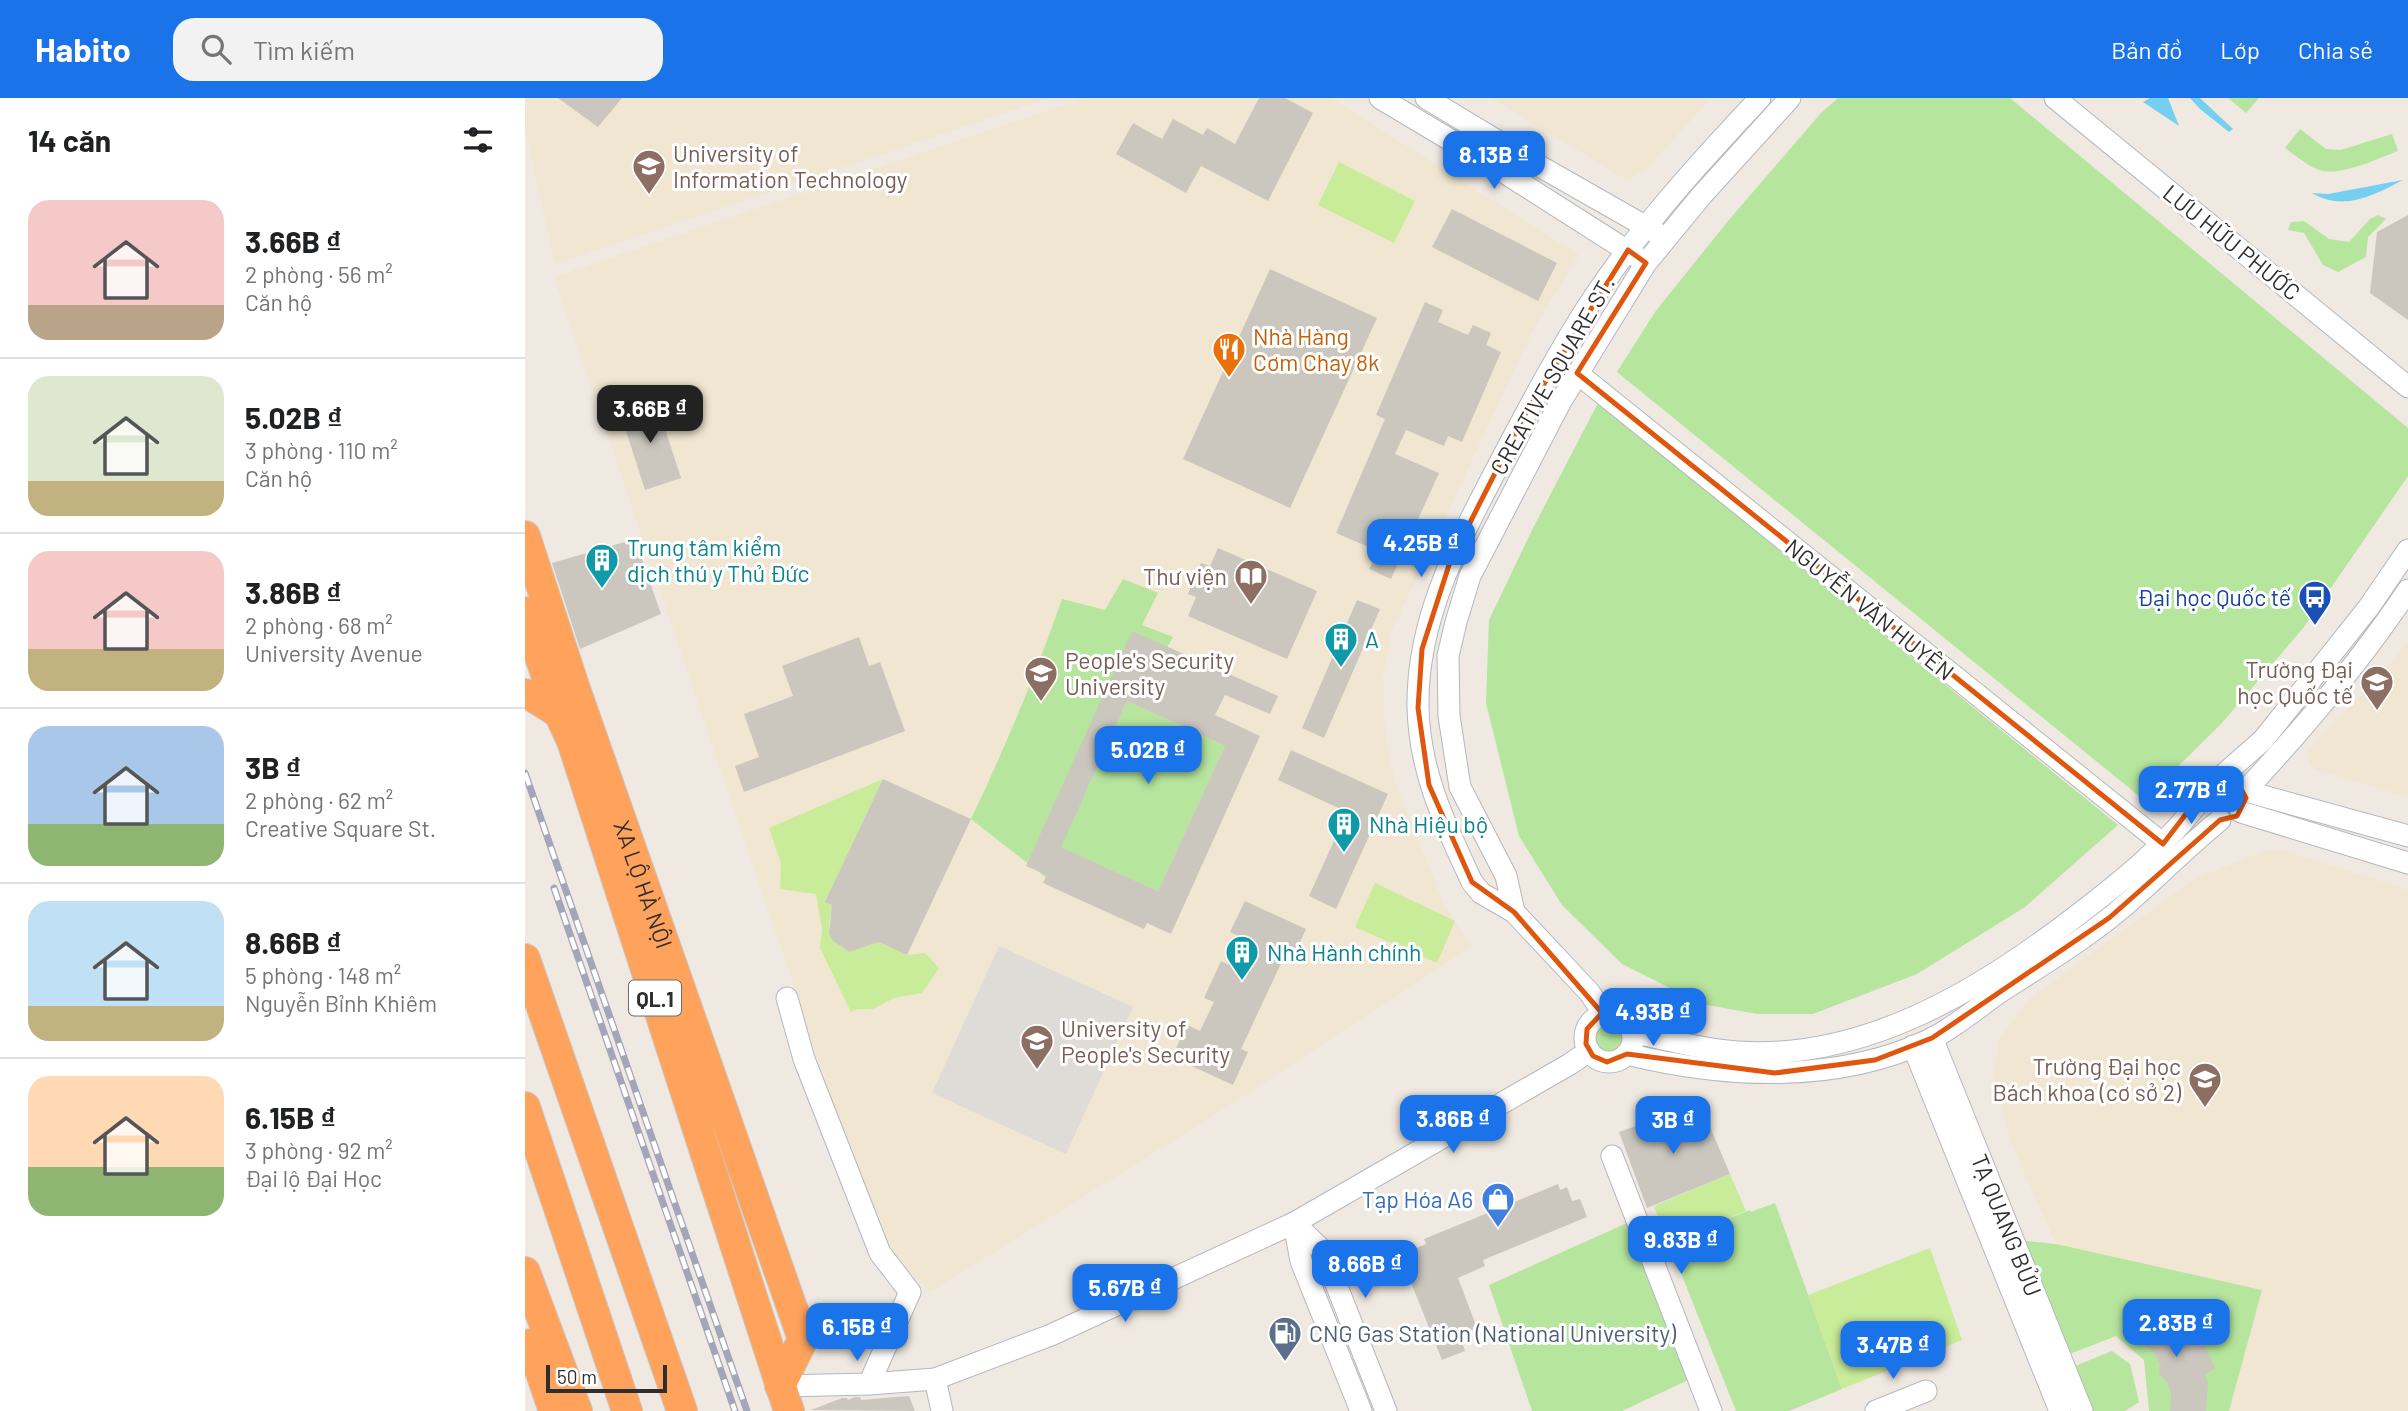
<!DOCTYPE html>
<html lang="vi">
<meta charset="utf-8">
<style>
:root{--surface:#fff;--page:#f2f2f2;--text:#202124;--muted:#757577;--line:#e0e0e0;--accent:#1a73e8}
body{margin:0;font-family:Barlow,sans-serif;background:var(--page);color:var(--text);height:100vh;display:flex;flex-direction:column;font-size:26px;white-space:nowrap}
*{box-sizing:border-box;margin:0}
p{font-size:23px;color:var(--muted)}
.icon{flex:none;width:38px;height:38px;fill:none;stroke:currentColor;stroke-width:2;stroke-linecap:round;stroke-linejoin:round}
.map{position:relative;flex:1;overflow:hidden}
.side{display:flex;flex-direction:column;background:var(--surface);width:525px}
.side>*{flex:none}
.scale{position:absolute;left:21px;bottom:18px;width:121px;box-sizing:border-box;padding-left:7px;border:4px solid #2e2e2e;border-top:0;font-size:19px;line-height:24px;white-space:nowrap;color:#2e2e2e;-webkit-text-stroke:5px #fff;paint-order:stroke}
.price{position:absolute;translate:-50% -60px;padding:0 16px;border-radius:14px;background:var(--accent);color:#fff;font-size:23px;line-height:46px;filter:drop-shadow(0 2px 4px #0008)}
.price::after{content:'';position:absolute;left:50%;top:42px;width:21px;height:16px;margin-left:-10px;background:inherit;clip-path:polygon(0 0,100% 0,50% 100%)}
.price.current{background:#222;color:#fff}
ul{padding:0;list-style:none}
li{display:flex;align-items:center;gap:21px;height:175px;padding:0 28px}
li+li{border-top:2px solid var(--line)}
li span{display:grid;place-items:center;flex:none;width:196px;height:140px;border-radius:21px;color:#555}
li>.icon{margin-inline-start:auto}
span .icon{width:84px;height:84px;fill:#fffc;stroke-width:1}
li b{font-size:30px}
h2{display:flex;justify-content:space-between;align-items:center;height:84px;padding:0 28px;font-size:30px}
header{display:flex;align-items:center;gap:42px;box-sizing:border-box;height:98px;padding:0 35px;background:var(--accent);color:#fff}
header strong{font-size:33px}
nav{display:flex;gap:38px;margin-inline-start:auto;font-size:24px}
.search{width:490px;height:63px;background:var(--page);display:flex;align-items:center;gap:18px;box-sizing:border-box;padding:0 24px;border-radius:21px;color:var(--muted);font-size:26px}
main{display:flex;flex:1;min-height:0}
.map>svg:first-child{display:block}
.education{fill:#f0e6d1}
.green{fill:#b6e59e}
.pitch{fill:#c9ec9a}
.plaza{fill:#dfdcd8}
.water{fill:#75cff0}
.building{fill:#cbc7bf;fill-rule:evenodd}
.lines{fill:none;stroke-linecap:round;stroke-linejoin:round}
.minor-casing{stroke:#b4b7c1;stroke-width:23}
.highway-casing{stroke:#c9c9c9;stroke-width:32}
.minor{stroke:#fff;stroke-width:21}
.highway{stroke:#ffa35c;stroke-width:30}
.rail-casing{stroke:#a3a6b8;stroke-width:7}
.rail{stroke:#fff;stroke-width:4.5;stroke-dasharray:13;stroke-linecap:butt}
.marked{fill:none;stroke:#df570e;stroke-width:5;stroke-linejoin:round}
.labels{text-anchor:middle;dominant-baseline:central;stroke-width:6;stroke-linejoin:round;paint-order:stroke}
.shield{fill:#fff;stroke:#6d6d6d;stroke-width:2}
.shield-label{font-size:21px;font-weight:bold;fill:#2e2e2e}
.education-label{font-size:23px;fill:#785e54;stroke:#fff;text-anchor:start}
.street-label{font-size:23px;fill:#2e2e2e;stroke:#fff}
.food-label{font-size:23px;fill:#c56008;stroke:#fff;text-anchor:start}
.culture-label{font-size:23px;fill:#0d838f;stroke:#fff;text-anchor:start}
.transit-label{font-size:23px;fill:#164399;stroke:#fff;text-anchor:end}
.shop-label{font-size:23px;fill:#366cbe;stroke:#fff;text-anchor:end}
.service-label{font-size:23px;fill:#4e5e75;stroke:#fff;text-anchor:start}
</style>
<header>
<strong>Habito</strong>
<div class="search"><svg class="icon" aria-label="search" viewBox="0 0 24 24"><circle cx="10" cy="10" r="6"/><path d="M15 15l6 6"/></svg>Tìm kiếm</div>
<nav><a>Bản đồ</a><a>Lớp</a><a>Chia sẻ</a></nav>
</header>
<main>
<section class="side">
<h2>14 căn<svg class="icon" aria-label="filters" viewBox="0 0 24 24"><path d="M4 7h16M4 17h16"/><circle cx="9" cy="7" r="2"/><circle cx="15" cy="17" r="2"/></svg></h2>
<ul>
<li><span style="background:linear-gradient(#f6c9c9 75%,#b9a48a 0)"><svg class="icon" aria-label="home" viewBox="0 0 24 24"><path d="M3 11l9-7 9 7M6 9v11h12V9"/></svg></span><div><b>3.66B ₫</b><p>2 phòng · 56 m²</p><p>Căn hộ</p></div></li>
<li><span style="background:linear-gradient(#dfe7d0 75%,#c2b280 0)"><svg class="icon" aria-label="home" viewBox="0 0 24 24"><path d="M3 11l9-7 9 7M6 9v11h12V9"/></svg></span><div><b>5.02B ₫</b><p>3 phòng · 110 m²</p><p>Căn hộ</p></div></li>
<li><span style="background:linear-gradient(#f6c9c9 70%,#c2b280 0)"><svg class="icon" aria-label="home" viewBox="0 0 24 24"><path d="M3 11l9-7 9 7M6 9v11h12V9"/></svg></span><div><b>3.86B ₫</b><p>2 phòng · 68 m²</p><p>University Avenue</p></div></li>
<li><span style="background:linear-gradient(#a9c7e8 70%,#8fb573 0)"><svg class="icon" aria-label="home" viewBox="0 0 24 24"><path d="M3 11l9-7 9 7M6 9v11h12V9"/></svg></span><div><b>3B ₫</b><p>2 phòng · 62 m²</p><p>Creative Square St.</p></div></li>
<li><span style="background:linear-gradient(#bfe0f5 75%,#c2b280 0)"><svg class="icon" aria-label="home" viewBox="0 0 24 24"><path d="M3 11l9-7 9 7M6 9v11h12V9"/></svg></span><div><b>8.66B ₫</b><p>5 phòng · 148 m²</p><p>Nguyễn Bỉnh Khiêm</p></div></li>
<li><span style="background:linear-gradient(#ffd9b3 65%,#8fb573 0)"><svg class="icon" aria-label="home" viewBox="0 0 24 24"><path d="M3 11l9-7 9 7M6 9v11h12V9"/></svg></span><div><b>6.15B ₫</b><p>3 phòng · 92 m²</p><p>Đại lộ Đại Học</p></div></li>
</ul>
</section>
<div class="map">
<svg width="1883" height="1313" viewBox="0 0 1883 1313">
<rect width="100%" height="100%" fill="#efe9e1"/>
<g class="education">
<path d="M0,0H524L30,166L0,30Z"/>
<path d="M560,0H806L1054,157L1009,230L867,532L858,578L860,632L869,682L918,803L946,849L685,1020L405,1194L370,1158L329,1066L29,179Z"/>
<path d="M966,0H1186L1122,71L1102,82Z"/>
<path d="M1883,544V699L1789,671L1784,663L1783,652L1858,575Z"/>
<path d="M1755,751L1883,792V1313H1704L1737,1192L1531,1146L1486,1045L1468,978L1474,942L1503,902L1671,780L1740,753Z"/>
</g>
<g class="green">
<path d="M1313,0H1485L1883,330V378L1779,529L1696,626L1619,702L1092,274L1130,214L1203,123L1296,15Z"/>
<path d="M1703,0H1734L1721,15Z"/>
<path d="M1775,31L1801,51L1816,52L1867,36L1873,53C1854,60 1819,77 1798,73C1784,70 1772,58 1760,50Z"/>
<path d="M1853,117L1861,121L1843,139L1841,159L1813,174L1798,167L1779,135L1763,132L1766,124L1779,123L1804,141L1824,144L1845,121Z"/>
<path d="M1073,305L1593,727L1500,809L1392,876L1288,916H1232L1177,906L1097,866L1037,807L994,738L961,605L964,522L1008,430Z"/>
<path d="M598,481L633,495L617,527L648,539L631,569L608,554L559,698L602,603L700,648L633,793L540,751L528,785L446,721C480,650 511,576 537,501L580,512Z"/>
<circle cx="1699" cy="700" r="18"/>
<circle cx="1084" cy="940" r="18"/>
<path d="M1250,1105L1317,1291L1264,1313H1211L1144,1145L1225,1112L1226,1114Z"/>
<path d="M1111,1121L1174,1277L1097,1313H1007L964,1187Z"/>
<path d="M1484,1141L1531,1146L1737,1192L1704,1313H1624L1619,1262L1591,1238L1532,1261Z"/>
<path d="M1587,1253L1605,1266L1614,1304L1600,1313H1557L1540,1272Z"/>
</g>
<g class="pitch">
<path d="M814,64L890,103L869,145L793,107Z"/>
<path d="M358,681L301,804L309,808C300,829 303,844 324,854L354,844L382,857L400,855L414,870L397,895L369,900L348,911H332L326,914L295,850L297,831L291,796L255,791L256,765L244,730Z"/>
<path d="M850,785L930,823L912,865L830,829Z"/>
<path d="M1205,1076L1221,1113L1144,1145L1129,1108Z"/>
<path d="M1405,1150L1437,1242L1317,1291L1283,1197Z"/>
</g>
<path class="plaza" d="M474,848L608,909L541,1056L407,995Z"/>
<g class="water">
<path d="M1625,0H1643L1654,28L1618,4Z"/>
<path d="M1665,0H1675L1708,31L1704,34L1675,11Z"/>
<path d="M1878,82C1850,97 1818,114 1787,95L1803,96Z"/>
</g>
<g class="building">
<path d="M33,0H97L73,29Z"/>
<path d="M734,0H760L788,15L743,103L676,68L661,95L591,56L608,25L637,41L648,21L678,37L682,30L710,46Z"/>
<path d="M927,111L1032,165L1013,203L907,149Z"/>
<path d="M1883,117V222L1845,195L1852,134Z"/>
<path d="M745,171L852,220L765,410L658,361Z"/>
<path d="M900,204L918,212L913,224L943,237L948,227L966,235L961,247L976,254L937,344L923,338L919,348L881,332L870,356L914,375L866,481L844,471L853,453L811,435L860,321L851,317Z"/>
<path d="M131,303L156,380L120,392L95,314Z"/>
<path d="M110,441L136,516L55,551L27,465Z"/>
<path d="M693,450L792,493L762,561L663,518L671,499L663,496L676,465L685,468Z"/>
<path d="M832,502L855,511L799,640L777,630Z"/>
<path d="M607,533L753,598L745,616L700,597L690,617L735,638L646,836L622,825L619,831L518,785L522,777L501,768ZM602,603L700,648L633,793L536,749Z"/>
<path d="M334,539L344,568L355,564L380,633L219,694L210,668L234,659L219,616L268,598L257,568Z"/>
<path d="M766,652L863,696L811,811L784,798L822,714L753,682Z"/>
<path d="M358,681L446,721L382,857L354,844L324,854L308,843L304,836L307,807L300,804Z"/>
<path d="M720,803L781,831L767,862L759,859L716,951L723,954L708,987L647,959L662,927L675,933L689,904L679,900L696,863L707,868L720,841L705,834Z"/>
<path d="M1161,1010L1165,1024L1180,1017L1205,1076L1122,1110L1094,1034Z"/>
<path d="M1033,1086L1035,1092L1042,1089L1047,1103L1055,1101L1062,1119L958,1162L960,1168L933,1180L952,1230L942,1234L946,1243L938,1247L940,1253L917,1262L875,1157L901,1146L899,1141Z"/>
<path d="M1623,1206L1658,1232L1665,1242L1675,1236L1690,1270L1680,1277L1683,1285L1681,1313H1645L1646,1294L1642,1284L1634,1275L1635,1266L1630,1255L1602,1233Z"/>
<path d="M384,1298L390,1313L286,1312L317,1300H322L323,1302L330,1299H335L336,1302Z"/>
</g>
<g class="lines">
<defs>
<g id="minor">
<path d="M855,0L969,68L1112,159"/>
<path d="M901,0L1004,62L1132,135"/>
<path d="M1530,0L1883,289"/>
<path d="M1052,275L1638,746"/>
<path d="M1697,678L1738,642L1844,509L1883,452"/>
<path d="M1720,693C1779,630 1835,564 1883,492"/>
<path d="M1720,693L1883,738"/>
<path d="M1716,714L1883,765"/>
<path d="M989,814L981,778L935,689L924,618L923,558L931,524L945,478L1036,303L1121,165L1177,97L1265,0"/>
<path d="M262,900L279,961L355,1155L385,1194L344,1286"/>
<path d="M1079,916L1064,894L989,814L956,795L947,784C920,726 894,674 893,608C892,522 931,449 970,374C998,320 1027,265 1060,213C1110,135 1172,67 1235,0"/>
<circle cx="1084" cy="940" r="24"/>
<path d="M1107,934C1142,942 1176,951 1212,954C1338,963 1454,893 1550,819C1596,784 1642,747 1677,700"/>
<path d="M1407,940L1557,1313"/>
<path d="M1388,948L1535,1313"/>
<path d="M1102,956C1200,980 1311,986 1404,942C1431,929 1454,908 1478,892C1517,867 1557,843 1592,814C1628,784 1659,751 1695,722"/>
<path d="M1087,1058L1186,1313"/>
<path d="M769,1125L798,1153L861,1313"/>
<path d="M769,1125L776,1163L836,1313"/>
<path d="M410,1281L417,1313"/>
<path d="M255,1288L344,1286L410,1281L526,1237L769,1125L1045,966L1064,953"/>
<path d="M1351,1313L1401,1293"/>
</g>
<g id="highway">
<path id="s1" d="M0,438L49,588L278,1241L255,1288"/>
<path d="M0,514L34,615L47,643L264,1313"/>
<path d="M0,596L7,598L34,615"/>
<path d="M0,861L157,1313"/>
<path d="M0,1009L102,1313"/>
<path d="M0,1174L52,1313"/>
<path d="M6,1246L29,1313"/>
</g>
</defs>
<use href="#minor" class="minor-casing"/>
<use href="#highway" class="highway-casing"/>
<use href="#minor" class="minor"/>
<use href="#highway" class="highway"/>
<defs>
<g id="rail">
<path d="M0,675L222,1313"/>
<path d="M29,790L210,1313"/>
</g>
</defs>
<use href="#rail" class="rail-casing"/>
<use href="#rail" class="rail"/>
</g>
<path class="marked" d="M1103,152L1121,165L1052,275L1638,746L1687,682H1711L1721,700L1712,718L1695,722L1584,820L1407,940L1350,962L1250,975L1102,956L1082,964L1068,958L1061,946L1062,931L1077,915L989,814L947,784L904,687L893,610L897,551L925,464L999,318Z"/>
<defs>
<symbol id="university-pin" viewBox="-11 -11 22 30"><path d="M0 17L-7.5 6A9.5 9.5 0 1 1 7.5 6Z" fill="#8d6e63" stroke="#fff"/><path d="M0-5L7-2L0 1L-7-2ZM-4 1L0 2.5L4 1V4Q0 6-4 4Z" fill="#fff"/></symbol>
<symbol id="restaurant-pin" viewBox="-11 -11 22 30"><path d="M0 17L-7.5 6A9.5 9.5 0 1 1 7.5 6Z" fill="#e8710a" stroke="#fff"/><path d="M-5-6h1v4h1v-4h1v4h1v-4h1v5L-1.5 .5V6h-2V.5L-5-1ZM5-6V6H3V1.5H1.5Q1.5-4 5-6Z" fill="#fff"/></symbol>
<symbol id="building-pin" viewBox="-11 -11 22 30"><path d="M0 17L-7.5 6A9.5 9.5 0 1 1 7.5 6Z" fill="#0f9aa8" stroke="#fff"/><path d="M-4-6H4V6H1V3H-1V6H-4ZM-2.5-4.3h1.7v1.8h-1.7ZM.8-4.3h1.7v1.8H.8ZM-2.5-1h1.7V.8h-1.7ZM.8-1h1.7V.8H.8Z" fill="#fff"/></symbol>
<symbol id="library-pin" viewBox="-11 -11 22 30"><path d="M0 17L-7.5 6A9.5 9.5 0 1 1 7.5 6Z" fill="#8d6e63" stroke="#fff"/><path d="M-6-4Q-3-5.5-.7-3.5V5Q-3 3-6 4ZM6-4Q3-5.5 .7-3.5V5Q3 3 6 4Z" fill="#fff"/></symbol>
<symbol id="bus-pin" viewBox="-11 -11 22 30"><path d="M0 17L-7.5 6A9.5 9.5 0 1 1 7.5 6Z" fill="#1a4fb4" stroke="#fff"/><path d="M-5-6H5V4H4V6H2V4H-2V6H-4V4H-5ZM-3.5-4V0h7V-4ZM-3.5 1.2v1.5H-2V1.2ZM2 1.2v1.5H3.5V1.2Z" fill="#fff"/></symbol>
<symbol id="school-pin" viewBox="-11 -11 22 30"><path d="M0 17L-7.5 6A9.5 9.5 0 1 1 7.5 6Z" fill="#8d6e63" stroke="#fff"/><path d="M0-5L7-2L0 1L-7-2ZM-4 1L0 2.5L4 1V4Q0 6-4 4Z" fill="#fff"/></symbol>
<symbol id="shop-pin" viewBox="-11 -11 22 30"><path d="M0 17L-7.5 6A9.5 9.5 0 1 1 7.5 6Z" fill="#3f7fe0" stroke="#fff"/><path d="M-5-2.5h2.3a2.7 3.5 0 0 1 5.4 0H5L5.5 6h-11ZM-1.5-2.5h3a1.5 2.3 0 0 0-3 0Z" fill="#fff"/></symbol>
<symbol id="fuel-pin" viewBox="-11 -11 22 30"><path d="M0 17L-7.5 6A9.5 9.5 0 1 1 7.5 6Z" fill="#5c6f8a" stroke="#fff"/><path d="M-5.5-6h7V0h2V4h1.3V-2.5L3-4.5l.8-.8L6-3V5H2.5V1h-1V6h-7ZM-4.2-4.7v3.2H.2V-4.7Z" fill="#fff"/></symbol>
</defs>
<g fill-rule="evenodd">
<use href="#university-pin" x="105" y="49" width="38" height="52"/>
<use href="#restaurant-pin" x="685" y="232" width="38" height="52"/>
<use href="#building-pin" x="58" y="443" width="38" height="52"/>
<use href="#library-pin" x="707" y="459" width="38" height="52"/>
<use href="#bus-pin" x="1771" y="480" width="38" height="52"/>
<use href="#building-pin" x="797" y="522" width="38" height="52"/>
<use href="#university-pin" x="497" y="556" width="38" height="52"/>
<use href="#university-pin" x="1833" y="565" width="38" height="52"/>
<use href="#building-pin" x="800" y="707" width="38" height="52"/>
<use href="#building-pin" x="698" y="835" width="38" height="52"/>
<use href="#school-pin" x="493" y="924" width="38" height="52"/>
<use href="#university-pin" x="1661" y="962" width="38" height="52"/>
<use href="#shop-pin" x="954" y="1082" width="38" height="52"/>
<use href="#fuel-pin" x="741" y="1216" width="38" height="52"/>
</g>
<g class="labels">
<rect class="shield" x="104" y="882.5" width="52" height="35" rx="5"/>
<g class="shield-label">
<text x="130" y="900">QL.1</text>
</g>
<g class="education-label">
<text x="148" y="55">University of<tspan x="148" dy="26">Information Technology</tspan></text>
<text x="702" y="478" text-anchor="end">Thư viện</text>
<text x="540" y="562">People's Security<tspan x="540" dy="26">University</tspan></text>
<text x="1828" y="571" text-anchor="end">Trường Đại<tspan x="1828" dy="26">học Quốc tế</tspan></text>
<text x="536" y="930">University of<tspan x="536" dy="26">People's Security</tspan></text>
<text x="1656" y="968" text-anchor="end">Trường Đại học<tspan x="1656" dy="26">Bách khoa (cơ sở 2)</tspan></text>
</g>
<g class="street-label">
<text transform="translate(1707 144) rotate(39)">LƯU HỮU PHƯỚC</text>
<text transform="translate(1027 277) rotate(-60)">CREATIVE SQUARE ST.</text>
<text transform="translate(1345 511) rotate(39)">NGUYỄN VĂN HUYÊN</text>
<text stroke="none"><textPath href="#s1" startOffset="368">XA LỘ HÀ NỘI</textPath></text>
<text transform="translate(1482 1127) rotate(68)">TẠ QUANG BỬU</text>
</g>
<g class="food-label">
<text x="728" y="238">Nhà Hàng<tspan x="728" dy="26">Cơm Chay 8k</tspan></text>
</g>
<g class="culture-label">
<text x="102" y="449">Trung tâm kiểm<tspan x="102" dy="26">dịch thú y Thủ Đức</tspan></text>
<text x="840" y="541">A</text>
<text x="844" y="726">Nhà Hiệu bộ</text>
<text x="742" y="854">Nhà Hành chính</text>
</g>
<g class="transit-label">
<text x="1766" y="499">Đại học Quốc tế</text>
</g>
<g class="shop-label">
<text x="948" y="1101">Tạp Hóa A6</text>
</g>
<g class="service-label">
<text x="784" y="1235">CNG Gas Station (National University)</text>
</g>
</g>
</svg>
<div class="scale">50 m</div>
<b class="price" style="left:969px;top:93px">8.13B ₫</b>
<b class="price current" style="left:125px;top:347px">3.66B ₫</b>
<b class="price" style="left:896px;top:481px">4.25B ₫</b>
<b class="price" style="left:623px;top:688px">5.02B ₫</b>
<b class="price" style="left:1666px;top:728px">2.77B ₫</b>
<b class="price" style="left:1128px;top:950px">4.93B ₫</b>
<b class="price" style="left:928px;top:1057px">3.86B ₫</b>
<b class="price" style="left:1148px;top:1058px">3B ₫</b>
<b class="price" style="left:1156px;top:1178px">9.83B ₫</b>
<b class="price" style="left:840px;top:1202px">8.66B ₫</b>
<b class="price" style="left:600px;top:1226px">5.67B ₫</b>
<b class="price" style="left:1651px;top:1261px">2.83B ₫</b>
<b class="price" style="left:332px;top:1265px">6.15B ₫</b>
<b class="price" style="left:1368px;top:1283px">3.47B ₫</b>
</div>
</main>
